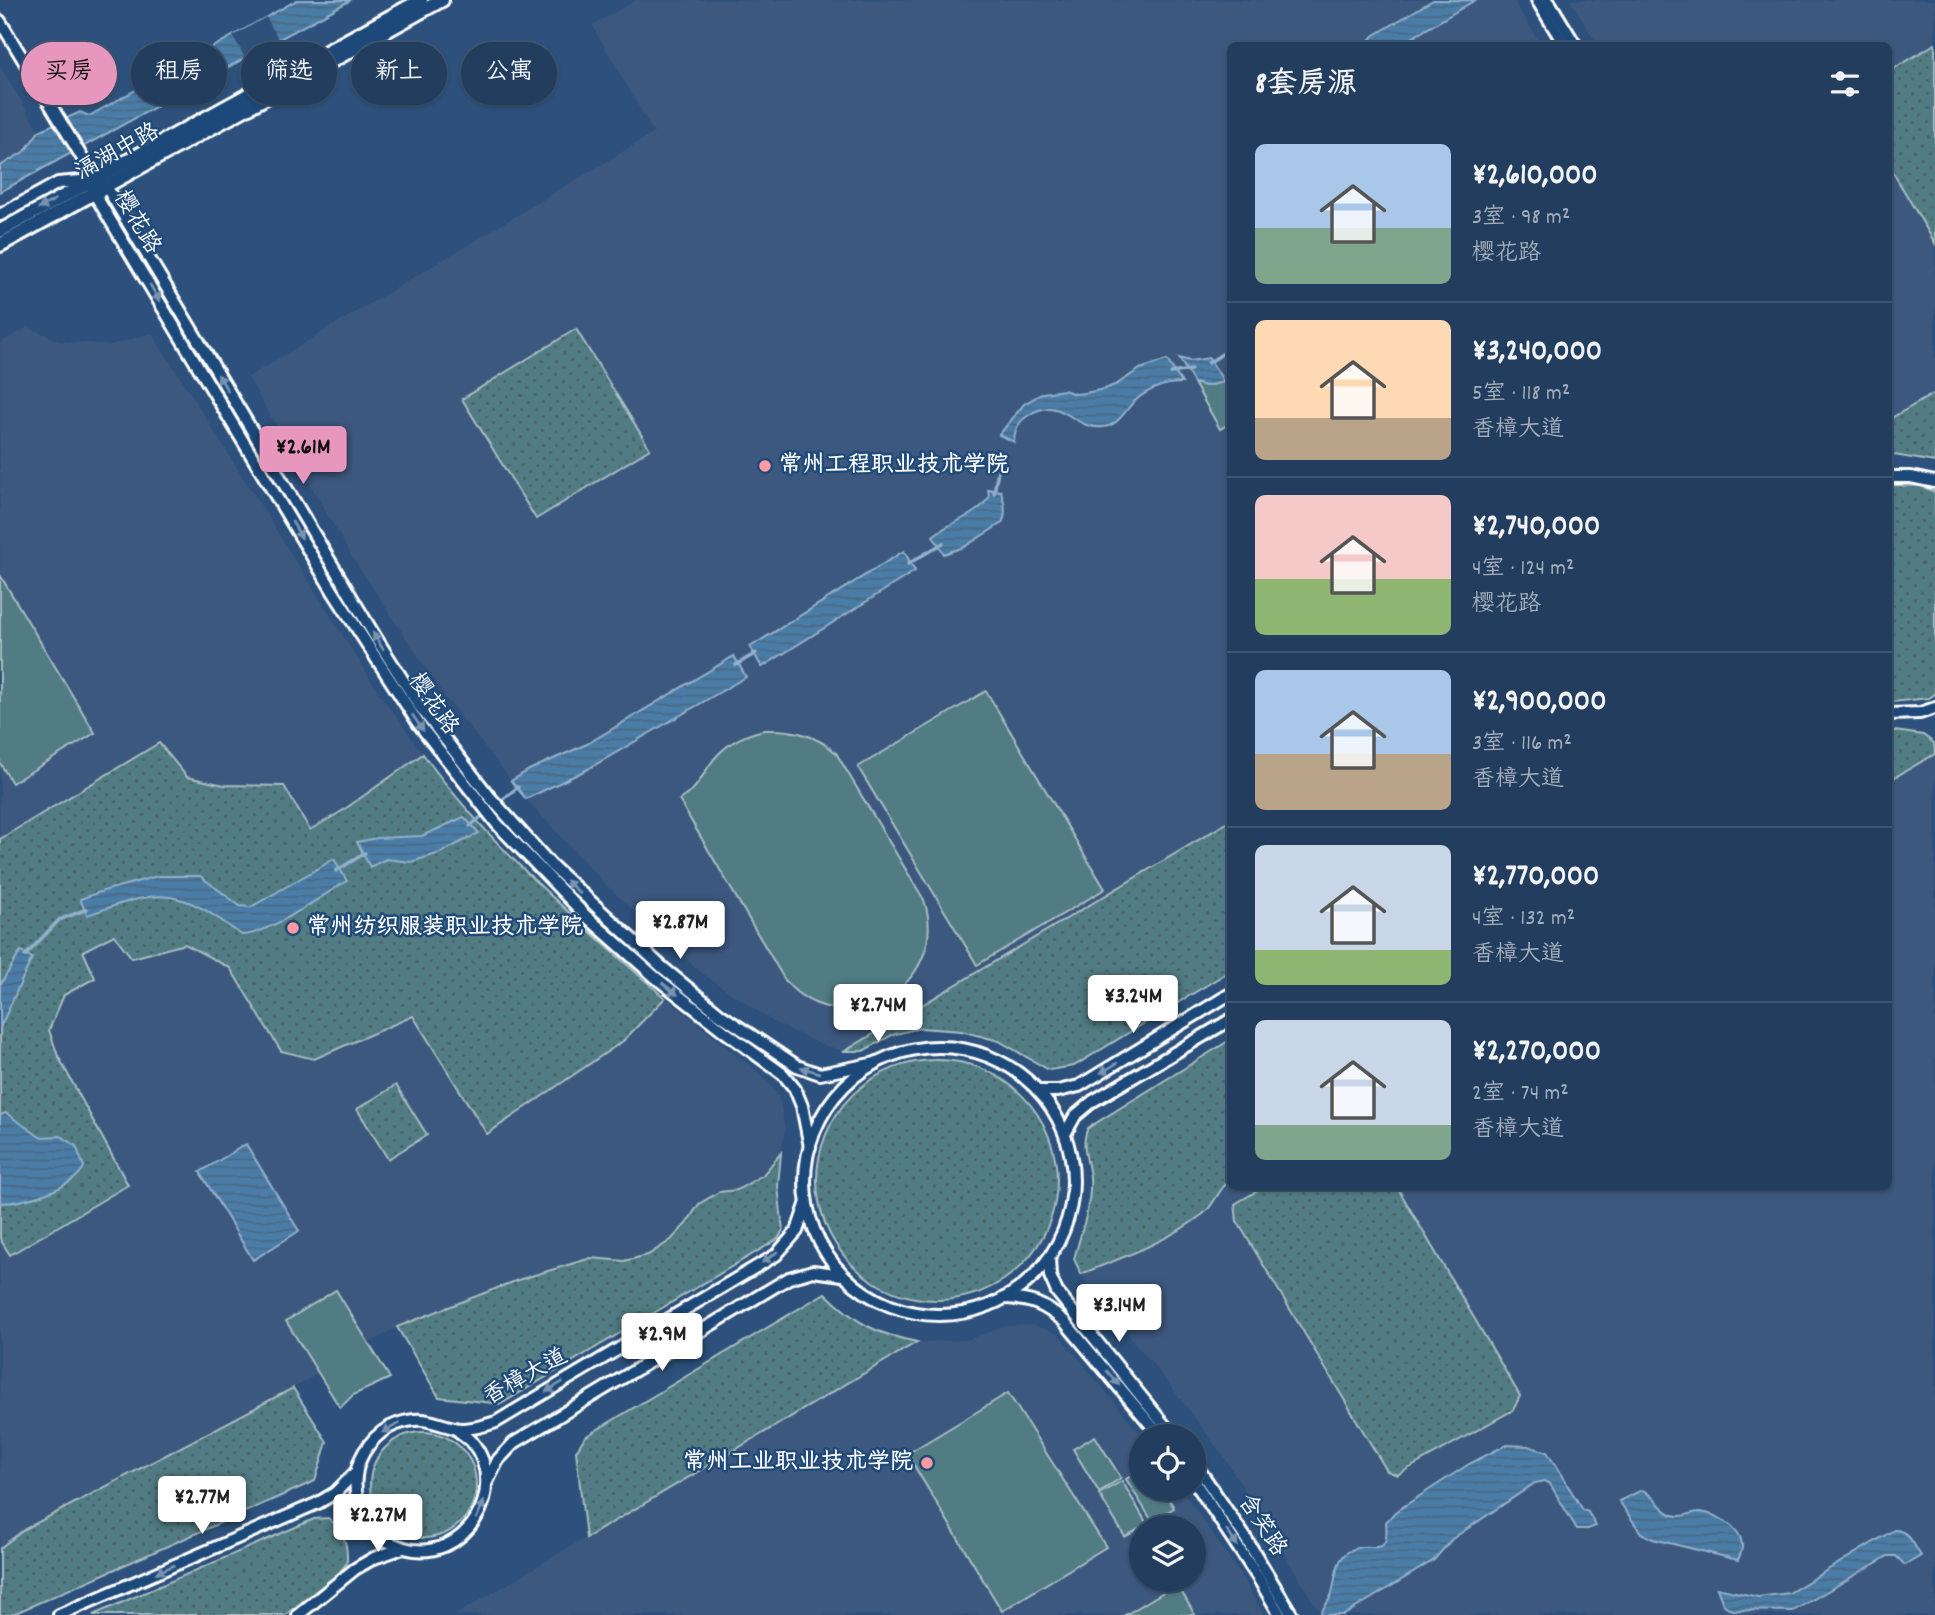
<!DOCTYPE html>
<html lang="zh">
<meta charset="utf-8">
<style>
:root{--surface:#223d5d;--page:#2e4866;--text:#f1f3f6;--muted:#a2aebc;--line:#3f5672;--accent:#e797bd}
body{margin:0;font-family:Dekko,"LXGW WenKai TC",sans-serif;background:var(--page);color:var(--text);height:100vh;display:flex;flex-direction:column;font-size:26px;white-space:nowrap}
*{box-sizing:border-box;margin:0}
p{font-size:23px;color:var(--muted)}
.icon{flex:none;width:38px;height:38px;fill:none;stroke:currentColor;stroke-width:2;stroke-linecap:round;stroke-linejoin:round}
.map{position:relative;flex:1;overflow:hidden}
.side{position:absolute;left:1227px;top:42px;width:665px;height:1148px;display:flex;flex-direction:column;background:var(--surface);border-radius:10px;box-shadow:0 2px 5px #0004,0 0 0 2px var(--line)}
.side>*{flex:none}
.banner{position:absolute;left:21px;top:42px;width:665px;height:63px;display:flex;gap:14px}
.tools{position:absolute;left:1129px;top:1424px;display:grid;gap:14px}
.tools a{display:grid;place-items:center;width:77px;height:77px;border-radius:50%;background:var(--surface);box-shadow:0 2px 5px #0004,0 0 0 2px var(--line);font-size:35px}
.price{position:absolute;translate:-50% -60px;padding:0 16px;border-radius:7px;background:#fff;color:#222;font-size:23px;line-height:46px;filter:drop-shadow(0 2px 4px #0008)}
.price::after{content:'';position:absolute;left:50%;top:42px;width:21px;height:16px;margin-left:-10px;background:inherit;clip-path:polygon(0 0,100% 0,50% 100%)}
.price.current{background:var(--accent);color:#111}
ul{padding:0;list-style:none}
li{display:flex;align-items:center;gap:21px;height:175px;padding:0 28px}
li+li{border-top:2px solid var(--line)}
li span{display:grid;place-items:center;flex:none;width:196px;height:140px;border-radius:10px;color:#555}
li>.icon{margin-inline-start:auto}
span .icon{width:84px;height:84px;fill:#fffc;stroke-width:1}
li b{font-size:30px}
h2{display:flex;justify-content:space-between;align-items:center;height:84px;padding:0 28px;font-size:30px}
.pill{padding:0 24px;border-radius:32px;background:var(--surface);box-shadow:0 2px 5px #0004,0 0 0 2px var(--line);font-size:24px;line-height:63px}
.pill.current{background:var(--accent);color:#111}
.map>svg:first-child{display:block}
.built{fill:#3d597f;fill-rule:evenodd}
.green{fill:#517b83;stroke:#a8bdc1;stroke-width:2}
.park{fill:url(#park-dots);stroke:#a8bdc1;stroke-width:2}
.water{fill:url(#water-rules);stroke:#92b1cb;stroke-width:2}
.pier{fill:#2d517c}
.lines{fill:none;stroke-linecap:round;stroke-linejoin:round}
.stream{stroke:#92b1cb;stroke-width:3.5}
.tertiary-casing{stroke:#fff;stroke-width:16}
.secondary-casing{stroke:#fff;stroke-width:18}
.primary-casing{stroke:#fff;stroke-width:19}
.tertiary{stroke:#1f4a7a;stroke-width:10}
.secondary{stroke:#1f4a7a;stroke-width:12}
.primary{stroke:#1f4a7a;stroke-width:14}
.oneway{fill:#7992af}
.poi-dot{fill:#ff9aa2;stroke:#1f4a7a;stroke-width:2.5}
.labels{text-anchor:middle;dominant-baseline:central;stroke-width:5;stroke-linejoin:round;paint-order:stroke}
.street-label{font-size:23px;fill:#fff;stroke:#1f4a7a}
.poi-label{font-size:23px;font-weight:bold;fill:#fff;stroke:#1f4a7a;text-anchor:start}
</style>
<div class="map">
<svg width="1935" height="1615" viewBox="0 0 1935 1615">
<defs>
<pattern id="park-dots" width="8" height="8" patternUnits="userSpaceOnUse" patternTransform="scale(1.75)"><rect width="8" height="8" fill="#517b83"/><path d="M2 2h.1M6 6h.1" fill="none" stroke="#4e6165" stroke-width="1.8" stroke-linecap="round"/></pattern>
<pattern id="water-rules" width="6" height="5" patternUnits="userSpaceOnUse" patternTransform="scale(1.75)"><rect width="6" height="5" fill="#4a7da8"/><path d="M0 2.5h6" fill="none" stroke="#4b677f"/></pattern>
</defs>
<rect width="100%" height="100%" fill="#2d517c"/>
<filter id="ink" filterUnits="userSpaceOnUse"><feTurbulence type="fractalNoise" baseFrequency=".0143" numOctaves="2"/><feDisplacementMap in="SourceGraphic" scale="14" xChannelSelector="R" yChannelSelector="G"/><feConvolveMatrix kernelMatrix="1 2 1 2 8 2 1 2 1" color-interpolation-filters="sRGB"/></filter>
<g filter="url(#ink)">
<g class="built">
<path d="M637,0H1513L1541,45L1230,46V821L845,1051L820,1044L775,1023L699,971L608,887L526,799L446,698L351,555L248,377L654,133L592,25Z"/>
<path d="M1570,0H1935V393L1888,420V46L1598,45Z"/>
<path d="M0,66L39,131L25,151L0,166Z"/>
<path d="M28,327L59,341L111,345L152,333L379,693L452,794L535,882L661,994L767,1080L779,1098L785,1129L781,1153L763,1175L737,1190L719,1192L699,1204L686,1224L671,1240L648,1255L624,1261L590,1258L518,1280L397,1327L293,1388L25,1529L0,1548V343Z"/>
<path d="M1935,754V1615H1322L1224,1457L1171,1386L1092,1291L1081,1275L1178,1232L1207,1212L1225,1184L1230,1181V1186H1888V781Z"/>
<path d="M1033,1325L1058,1334L1143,1437H1141V1489H1181L1236,1568L1264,1615H455L917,1342L967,1340L1006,1326ZM1141,1528H1194V1580H1141Z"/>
</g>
<g class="green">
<path d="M1224,382L1230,393V423L1220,429L1194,383L1206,386Z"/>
<path d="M0,575L95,733L12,783L0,763Z"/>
<path d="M986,691L1105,889L977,965L858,767Z"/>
<path d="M764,730C792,729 815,734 836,753L924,900C952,983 846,1048 786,982L679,800C698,788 697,784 709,766C722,746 741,735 764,730Z"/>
<path d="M336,1290L390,1378L353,1395L340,1408L286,1321Z"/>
<path d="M1008,1393L1106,1547L1002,1611L907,1454Z"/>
<path d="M1095,1436L1121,1478L1099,1492L1073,1449Z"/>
<path d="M1141,1470V1489H1163L1174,1508L1152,1521L1126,1479Z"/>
<path d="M1122,1481L1147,1524L1125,1537L1099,1494Z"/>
<path d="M1177,1584L1195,1615H1125L1132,1611Z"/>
</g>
<g class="park">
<path d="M1935,44V243L1888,164V72Z"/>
<path d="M576,329L650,449L536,519L462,399Z"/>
<path d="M1935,393V462L1888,454V420Z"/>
<path d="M1888,485L1921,486L1935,492V694L1929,698L1892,702L1888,701Z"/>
<path d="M1888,730L1923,735L1934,743L1935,754L1888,781Z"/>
<path d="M159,743L187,777L224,785L284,786L310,830L342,811L423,754C490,847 580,923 665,998L623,1041L487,1134L413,1016L314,1059L281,1051L230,968L185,944L132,958L114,935L83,951L95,978L64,995L49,1030L58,1056L128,1185L10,1255L0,1239V839Z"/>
<path d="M1230,821V971L1074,1066L1049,1070L999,1041L961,1031L920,1028L892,1035L863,1051H845Z"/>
<path d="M1230,1040V1181C1218,1188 1215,1205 1203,1214C1167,1242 1124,1257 1081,1274L1074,1259C1081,1232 1092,1205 1090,1177C1088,1159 1080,1145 1088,1128Z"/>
<circle cx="937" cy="1180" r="120"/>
<path d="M396,1085L427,1135L388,1159L357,1109Z"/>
<path d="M781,1153L778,1186L783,1230L778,1239L501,1404L439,1397L397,1327L518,1280L591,1258L624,1261L648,1255L671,1240L686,1224L699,1204L719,1192L737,1190L763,1175Z"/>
<path d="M1264,1187H1397L1520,1396L1513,1410L1397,1475L1387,1471L1237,1221L1235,1204Z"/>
<path d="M825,1293C855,1323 876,1334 917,1342L586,1538L576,1451L585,1437Z"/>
<path d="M293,1388L327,1442L315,1481L11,1615H0V1548L25,1529Z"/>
<circle cx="423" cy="1485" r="53"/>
<path d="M328,1518C343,1530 348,1543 347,1563L338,1574L285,1615H93L314,1519Z"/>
</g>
<g class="water">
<path d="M297,0H351L0,192V166L25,151L39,131L80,112L89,116Z"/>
<path d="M1433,0H1475L1400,45H1363L1375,35Z"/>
<path d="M1179,358L1190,361L1209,358L1224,382L1206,386L1194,383Z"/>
<path d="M1167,360L1182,383C1165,383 1149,389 1136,400C1125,409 1120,425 1104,427C1071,431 1064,393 1029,415C1019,421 1014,430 1014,442L999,435L1024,404L1043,393L1064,390L1075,394L1085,393L1105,389L1117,384L1140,369Z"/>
<path d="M988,489L1001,491C1004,500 1007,514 1002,523L964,547L944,554L933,536C951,521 977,517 989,497Z"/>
<path d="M904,551L915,571L762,667L750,647Z"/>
<path d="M734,656L746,677L586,770L526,799L511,781L529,770L587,744Z"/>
<path d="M464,817L479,833L440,853L411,862L386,859L370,867L357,842L377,838L422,836Z"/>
<path d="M334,859L347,881C321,896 270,934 242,935C222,922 203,905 179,899C150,890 115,906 87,915L80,899L103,891L158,876H200L240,906L251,907Z"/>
<path d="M21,951L32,958L0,1028V985Z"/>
<path d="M6,1113L40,1137L61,1136L76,1146L84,1167C73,1189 23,1203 0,1203V1115Z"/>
<path d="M246,1144L299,1231L253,1260L200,1172Z"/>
<path d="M1506,1445L1528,1446L1547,1452L1583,1510L1588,1512L1596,1526L1588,1529H1577L1550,1484L1544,1481L1535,1483L1452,1539L1434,1560L1344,1615H1322L1321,1612C1325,1606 1330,1600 1332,1593C1336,1579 1335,1561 1348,1552C1369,1537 1390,1564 1386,1522L1395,1512L1469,1464Z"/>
<path d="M1642,1490C1655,1495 1663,1515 1678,1516C1685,1517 1692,1512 1700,1512C1716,1514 1740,1526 1742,1544C1743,1549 1740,1555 1738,1560L1653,1539L1641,1533L1619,1501Z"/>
<path d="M1894,1530C1909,1530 1913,1544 1921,1556L1905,1565L1896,1556H1888L1793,1611L1732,1610L1723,1604L1717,1588L1758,1597L1789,1593Z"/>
</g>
<path class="pier" d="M266,17L279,40L245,58L233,36Z"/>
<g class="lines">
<g class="stream">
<path d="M1208,363L1230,349"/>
<path d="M1171,373L1191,370"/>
<path d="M994,493L1000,459"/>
<path d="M908,564L943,543"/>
<path d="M736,665L756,653"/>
<path d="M497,804L518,787"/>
<path d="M470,826L486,813"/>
<path d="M336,871L365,853"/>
<path d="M25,956L59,920L87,909"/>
</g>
<defs>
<g id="tertiary">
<path d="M1537,0L1565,46"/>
<path d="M1548,0L1576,46"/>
<path d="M0,21L95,179L106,186L113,198L376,638L420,707L489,796L551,865L662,967L721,1015L797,1066L820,1074L876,1063"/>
<path d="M94,186V193L334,593L418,723L497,824L586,916L655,977L724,1031L783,1074L795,1089L802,1106L810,1147"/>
<path d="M0,215L58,183L92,180"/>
<path d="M1888,477H1911L1935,482"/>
<path d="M1888,714L1920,713L1935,708"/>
<circle cx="939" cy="1181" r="134"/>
<path d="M1039,1091H1058L1079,1086L1230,994"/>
<path d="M1065,1134L1075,1116L1093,1101L1230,1020"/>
<path d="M1049,1258L1050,1276L1057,1292L1174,1437"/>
<path d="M1004,1298C1032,1299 1043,1304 1064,1321L1161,1437"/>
<path d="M455,1428C460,1433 467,1437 472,1442C511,1490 464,1565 404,1548C391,1544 378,1538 369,1526C358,1510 354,1495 356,1476C358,1454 376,1431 397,1424C422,1415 430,1422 454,1428C467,1431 483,1426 496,1422L776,1255L797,1231L806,1205"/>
<path d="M1194,1462L1245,1537L1292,1615"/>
<path d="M1194,1481L1257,1576L1280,1615"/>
<path d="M487,1482L498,1460L514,1443L789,1278L813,1271L842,1275"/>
<path d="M59,1615L318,1503L335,1493L356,1472"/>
<path d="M298,1615L355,1569L374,1558L403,1548"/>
</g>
<g id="secondary">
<path d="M106,186L442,0"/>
<path d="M0,231L421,0"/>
<path d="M0,245L94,193"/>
</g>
<path id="primary" d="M94,193L106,186"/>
</defs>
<use href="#tertiary" class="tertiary-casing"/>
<use href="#secondary" class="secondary-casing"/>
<use href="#primary" class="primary-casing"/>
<use href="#tertiary" class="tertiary"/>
<use href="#secondary" class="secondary"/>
<use href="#primary" class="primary"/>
</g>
<defs><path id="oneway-solid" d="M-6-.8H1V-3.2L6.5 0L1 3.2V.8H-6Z" transform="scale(1.75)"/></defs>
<g class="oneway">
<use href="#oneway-solid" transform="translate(47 204) rotate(151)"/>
<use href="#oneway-solid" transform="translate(155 293) rotate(59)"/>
<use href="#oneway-solid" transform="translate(223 383) rotate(-121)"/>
<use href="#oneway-solid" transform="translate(297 530) rotate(59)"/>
<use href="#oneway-solid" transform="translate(378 641) rotate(-122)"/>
<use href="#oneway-solid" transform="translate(418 723) rotate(55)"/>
<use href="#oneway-solid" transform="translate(573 887) rotate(-137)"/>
<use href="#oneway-solid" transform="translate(670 989) rotate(38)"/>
<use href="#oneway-solid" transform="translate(1109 1068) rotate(149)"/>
<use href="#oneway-solid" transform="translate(810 1070) rotate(-163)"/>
<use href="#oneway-solid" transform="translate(770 1257) rotate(145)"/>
<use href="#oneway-solid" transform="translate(1113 1378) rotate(49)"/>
<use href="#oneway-solid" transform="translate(554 1387) rotate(149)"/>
<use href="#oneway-solid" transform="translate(391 1428) rotate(152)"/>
<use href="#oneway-solid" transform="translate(480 1510) rotate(-67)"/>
<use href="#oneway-solid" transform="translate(1232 1538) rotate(57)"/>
<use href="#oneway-solid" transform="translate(165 1569) rotate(157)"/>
</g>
</g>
<g class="poi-dot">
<circle cx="765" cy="466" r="7"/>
<circle cx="293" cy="928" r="7"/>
<circle cx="927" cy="1463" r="7"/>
</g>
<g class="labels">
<g class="street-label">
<text transform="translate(118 153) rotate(-29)">滆湖中路</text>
<text transform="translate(136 223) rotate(59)">樱花路</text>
<text transform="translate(432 705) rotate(55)">樱花路</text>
<text transform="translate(526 1378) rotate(-29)">香樟大道</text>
<text transform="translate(1261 1526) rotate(57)">含笑路</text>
</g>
<g class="poi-label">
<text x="779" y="466">常州工程职业技术学院</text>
<text x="307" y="928">常州纺织服装职业技术学院</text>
<text x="913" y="1463" text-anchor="end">常州工业职业技术学院</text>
</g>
</g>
</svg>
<div class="tools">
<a><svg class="icon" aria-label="locate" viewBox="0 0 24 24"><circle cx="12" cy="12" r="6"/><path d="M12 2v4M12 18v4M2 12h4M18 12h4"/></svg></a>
<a><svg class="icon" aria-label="layers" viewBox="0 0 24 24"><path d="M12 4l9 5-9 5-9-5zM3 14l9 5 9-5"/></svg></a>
</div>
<b class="price current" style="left:303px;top:486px">¥2.61M</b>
<b class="price" style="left:680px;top:961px">¥2.87M</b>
<b class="price" style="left:1133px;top:1035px">¥3.24M</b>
<b class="price" style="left:878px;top:1044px">¥2.74M</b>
<b class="price" style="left:1119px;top:1344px">¥3.14M</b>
<b class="price" style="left:662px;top:1373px">¥2.9M</b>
<b class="price" style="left:202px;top:1536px">¥2.77M</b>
<b class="price" style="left:378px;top:1554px">¥2.27M</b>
<div class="banner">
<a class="pill current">买房</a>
<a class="pill">租房</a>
<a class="pill">筛选</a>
<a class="pill">新上</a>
<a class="pill">公寓</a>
</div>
<section class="side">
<h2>8套房源<svg class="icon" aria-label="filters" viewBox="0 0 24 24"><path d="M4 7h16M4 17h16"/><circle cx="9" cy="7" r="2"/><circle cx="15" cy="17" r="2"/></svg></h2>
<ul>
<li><span style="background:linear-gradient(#a9c7e8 60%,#7fa58c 0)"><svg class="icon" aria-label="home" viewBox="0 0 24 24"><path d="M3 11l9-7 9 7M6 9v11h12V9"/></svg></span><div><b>¥2,610,000</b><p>3室 · 98 m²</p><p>樱花路</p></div></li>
<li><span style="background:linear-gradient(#ffd9b3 70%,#b9a48a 0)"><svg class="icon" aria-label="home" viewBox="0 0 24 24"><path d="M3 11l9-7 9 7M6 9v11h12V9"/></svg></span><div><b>¥3,240,000</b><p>5室 · 118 m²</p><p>香樟大道</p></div></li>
<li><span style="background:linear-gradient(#f6c9c9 60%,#8fb573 0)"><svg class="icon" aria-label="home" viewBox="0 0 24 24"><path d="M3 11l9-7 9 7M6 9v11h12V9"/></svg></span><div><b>¥2,740,000</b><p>4室 · 124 m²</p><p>樱花路</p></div></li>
<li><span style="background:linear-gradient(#a9c7e8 60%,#b9a48a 0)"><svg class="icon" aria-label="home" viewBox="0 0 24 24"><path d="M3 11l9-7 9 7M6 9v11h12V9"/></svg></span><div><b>¥2,900,000</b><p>3室 · 116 m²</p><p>香樟大道</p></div></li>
<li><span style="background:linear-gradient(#c9d6e8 75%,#8fb573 0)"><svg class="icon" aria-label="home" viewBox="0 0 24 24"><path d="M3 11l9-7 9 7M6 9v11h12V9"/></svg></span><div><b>¥2,770,000</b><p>4室 · 132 m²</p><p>香樟大道</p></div></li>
<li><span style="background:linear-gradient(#c9d6e8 75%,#7fa58c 0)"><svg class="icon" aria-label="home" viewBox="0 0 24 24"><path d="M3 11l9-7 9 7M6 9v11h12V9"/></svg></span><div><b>¥2,270,000</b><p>2室 · 74 m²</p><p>香樟大道</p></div></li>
</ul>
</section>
</div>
